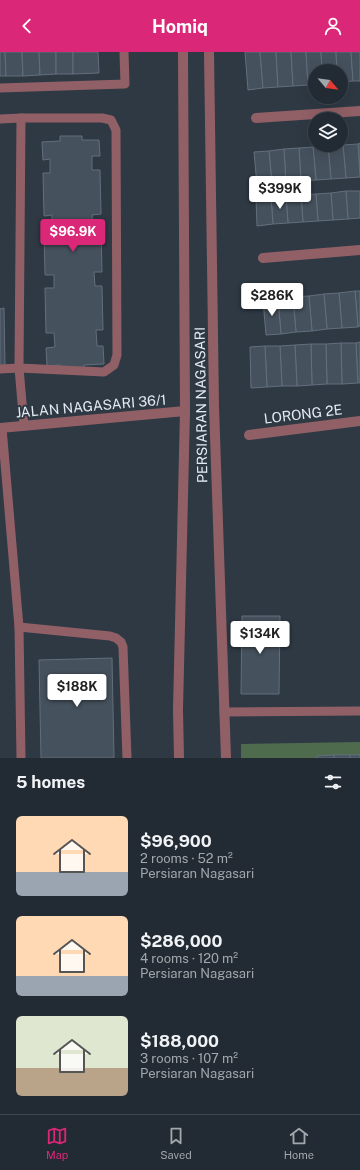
<!DOCTYPE html>
<meta charset="utf-8">
<style>
:root{--surface:#222b33;--page:#2a333b;--text:#f1f3f6;--muted:#a2a7ac;--line:#3f474e;--accent:#db2777}
body{margin:0;font-family:"Public Sans",sans-serif;background:var(--page);color:var(--text);height:100vh;display:flex;flex-direction:column;font-size:15px;white-space:nowrap}
*{box-sizing:border-box;margin:0}
p{font-size:13px;color:var(--muted)}
.icon{flex:none;width:22px;height:22px;fill:none;stroke:currentColor;stroke-width:2;stroke-linecap:round;stroke-linejoin:round}
.map{position:relative;height:706px;overflow:hidden}
.drawer{display:flex;flex-direction:column;background:var(--surface);flex:1}
.drawer>*{flex:none}
.needle{width:26px;rotate:119deg}
.controls{position:absolute;left:308px;top:12px;display:grid;gap:8px}
.controls a{display:grid;place-items:center;width:40px;height:40px;border-radius:50%;background:var(--surface);box-shadow:0 4px 16px #0002,0 0 0 1px var(--line);font-size:20px}
.price{position:absolute;translate:-50% -34px;padding:0 9px;border-radius:4px;background:#fff;color:#222;font-size:13px;line-height:26px;filter:drop-shadow(0 1px 2px #0008)}
.price::after{content:'';position:absolute;left:50%;top:24px;width:12px;height:9px;margin-left:-6px;background:inherit;clip-path:polygon(0 0,100% 0,50% 100%)}
.price.selected{background:var(--accent);color:#fff}
ul{padding:0;list-style:none}
li{display:flex;align-items:center;gap:12px;height:100px;padding:0 16px}
li span{display:grid;place-items:center;flex:none;width:112px;height:80px;border-radius:6px;color:#555}
li>.icon{margin-inline-start:auto}
span .icon{width:48px;height:48px;fill:#fffc;stroke-width:1}
li b{font-size:17px}
h2{display:flex;justify-content:space-between;align-items:center;height:48px;padding:0 16px;font-size:17px}
header{display:flex;justify-content:space-between;align-items:center;height:52px;padding:0 16px;background:var(--accent);color:#fff;font-size:18px;font-weight:700}
.dock{display:flex;justify-content:space-around;align-items:center;height:56px;border-top:1px solid var(--line);background:var(--surface);font-size:11px;color:var(--muted)}
.dock a{display:grid;justify-items:center;gap:2px}
.dock .selected{color:var(--accent)}
.map>svg:first-child{display:block}
.green{fill:#4e6c4d}
.building{fill:#45515d;stroke:#636f7c}
.lines{fill:none;stroke-linecap:round;stroke-linejoin:round}
.service{stroke:#916066;stroke-width:9}
.minor{stroke:#916066;stroke-width:10}
.tertiary{stroke:#916066;stroke-width:10}
.labels{text-anchor:middle;dominant-baseline:central;stroke-width:4;stroke-linejoin:round;paint-order:stroke}
.street-label{font-size:14px;fill:#e3eaf1;stroke:#2e3944}
</style>
<header><svg class="icon" aria-label="back" viewBox="0 0 24 24"><path d="M15 5l-7 7 7 7"/></svg>Homiq<svg class="icon" aria-label="person" viewBox="0 0 24 24"><circle cx="12" cy="8" r="4"/><path d="M4 21q1-7 8-7t8 7"/></svg></header>
<div class="map">
<svg width="360" height="706" viewBox="0 0 360 706">
<rect width="100%" height="100%" fill="#2e3944"/>
<path class="green" d="M360,690V706H241V692Z"/>
<g class="building">
<path d="M0,0H5L6,24H0Z"/>
<path d="M5,0H22L23,24H6Z"/>
<path d="M22,0H39L40,23L23,24Z"/>
<path d="M39,0H56V22L40,23Z"/>
<rect x="56" y="0" width="17" height="22"/>
<path d="M73,0H98L99,21L73,22Z"/>
<path d="M245,0H260L263,36L248,38Z"/>
<path d="M260,0H276L278,35L263,36Z"/>
<path d="M276,0H291L293,34L278,35Z"/>
<path d="M291,0H306L308,33L293,34Z"/>
<path d="M306,0H321L322,19H315V32L308,33Z"/>
<path d="M321,0H336L337,19H322Z"/>
<path d="M336,0H351L353,29L341,30V19H337Z"/>
<path d="M351,0H360V29H353Z"/>
<path d="M60,84H82V88H99L100,104H92V118H100L101,162L92,163L93,176L101,175L102,220H94L95,234H102L103,278H96L97,294H103L104,312L84,313V317L60,318V313L47,314L46,296L55,295L54,281H46L45,236H54V223H45L44,178H52V163L44,164L43,121H50V107L43,108L42,90L60,89Z"/>
<path d="M360,91V120L358,92Z"/>
<path d="M358,92L360,125L346,126L343,93Z"/>
<path d="M343,93L346,126L331,127L328,94Z"/>
<path d="M328,94L331,127L316,128L313,95Z"/>
<path d="M313,95L316,128L301,129L299,96Z"/>
<path d="M299,96L301,129L286,131L284,97Z"/>
<path d="M284,97L286,131L272,132L269,99Z"/>
<path d="M269,99L272,132L257,133L254,100Z"/>
<path d="M346,139H360V166L348,167Z"/>
<path d="M346,139L348,167L333,168L331,141Z"/>
<path d="M331,141L333,168L318,169L316,142Z"/>
<path d="M316,142L318,169L303,170L301,143Z"/>
<path d="M301,143L303,170L288,171L286,144Z"/>
<path d="M286,144L288,171L273,172L271,145Z"/>
<path d="M271,145L273,172L257,174L256,146Z"/>
<path d="M355,239H360V274L358,275Z"/>
<path d="M355,239L358,275L342,276L339,241Z"/>
<path d="M339,241L342,276L327,277L324,242Z"/>
<path d="M324,242L327,277L312,279L309,244Z"/>
<path d="M309,244L312,279L296,280L293,245Z"/>
<path d="M293,245L296,280L281,282L278,247Z"/>
<path d="M278,247L281,282L266,283L263,248Z"/>
<path d="M4,256L5,314H0V257Z"/>
<path d="M360,290V331H358L356,291Z"/>
<path d="M341,291H356L358,331L342,332Z"/>
<path d="M341,291L342,332H327L326,292Z"/>
<path d="M311,292H326L327,332L312,333Z"/>
<path d="M311,292L312,333L297,334L295,293Z"/>
<path d="M295,293L297,334H282L280,294Z"/>
<path d="M265,294H280L282,334L267,335Z"/>
<path d="M265,294L267,335L251,336L250,295Z"/>
<path d="M242,564H280L279,642H241Z"/>
<path d="M112,606L114,706H41L39,608Z"/>
<path d="M334,703V706H317V704Z"/>
<rect x="334" y="703" width="16" height="3"/>
<rect x="350" y="703" width="10" height="3"/>
</g>
<g class="lines">
<g class="service">
<path d="M0,36L125,32L124,0"/>
<path d="M0,67L21,66L19,316L24,374"/>
<path d="M0,317L19,316L104,320L114,313L117,303L116,78L111,68L102,66H21"/>
<path d="M2,376L19,575L21,706"/>
<path d="M19,575L110,584L116,586L121,590L123,595L127,706"/>
<path d="M224,660L360,659"/>
</g>
<g class="minor">
<path d="M256,66L360,59"/>
<path d="M263,206L360,198"/>
<path d="M0,376L185,359"/>
<path d="M249,383L360,369"/>
</g>
<g class="tertiary">
<path d="M209,0L214,354L226,706"/>
<path d="M179,706L178,658L185,359L183,0"/>
</g>
</g>
<g class="labels">
<g class="street-label">
<text transform="translate(201 353) rotate(-91)">PERSIARAN NAGASARI</text>
<text transform="translate(91 354) rotate(-5)">JALAN NAGASARI 36/1</text>
<text transform="translate(303 362) rotate(-7)">LORONG 2E</text>
</g>
</g>
</svg>
<div class="controls">
<a><svg class="needle" viewBox="-14 -14 28 28"><path d="M0-13l5 13h-10z" fill="#e53935"/><path d="M0 13l5-13h-10z" fill="#a2a7ac"/></svg></a>
<a><svg class="icon" aria-label="layers" viewBox="0 0 24 24"><path d="M12 4l9 5-9 5-9-5zM3 14l9 5 9-5"/></svg></a>
</div>
<b class="price" style="left:280px;top:158px">$399K</b>
<b class="price selected" style="left:73px;top:201px">$96.9K</b>
<b class="price" style="left:272px;top:265px">$286K</b>
<b class="price" style="left:260px;top:603px">$134K</b>
<b class="price" style="left:77px;top:656px">$188K</b>
</div>
<section class="drawer">
<h2>5 homes<svg class="icon" aria-label="filters" viewBox="0 0 24 24"><path d="M4 7h16M4 17h16"/><circle cx="9" cy="7" r="2"/><circle cx="15" cy="17" r="2"/></svg></h2>
<ul>
<li><span style="background:linear-gradient(#ffd9b3 70%,#9aa5b1 0)"><svg class="icon" aria-label="home" viewBox="0 0 24 24"><path d="M3 11l9-7 9 7M6 9v11h12V9"/></svg></span><div><b>$96,900</b><p>2 rooms · 52 m²</p><p>Persiaran Nagasari</p></div></li>
<li><span style="background:linear-gradient(#ffd9b3 75%,#9aa5b1 0)"><svg class="icon" aria-label="home" viewBox="0 0 24 24"><path d="M3 11l9-7 9 7M6 9v11h12V9"/></svg></span><div><b>$286,000</b><p>4 rooms · 120 m²</p><p>Persiaran Nagasari</p></div></li>
<li><span style="background:linear-gradient(#dfe7d0 65%,#b9a48a 0)"><svg class="icon" aria-label="home" viewBox="0 0 24 24"><path d="M3 11l9-7 9 7M6 9v11h12V9"/></svg></span><div><b>$188,000</b><p>3 rooms · 107 m²</p><p>Persiaran Nagasari</p></div></li>
</ul>
</section>
<nav class="dock">
<a class="selected"><svg class="icon" aria-label="map" viewBox="0 0 24 24"><path d="M3 6l6-2 6 2 6-2v14l-6 2-6-2-6 2zM9 4v14M15 6v14"/></svg>Map</a>
<a><svg class="icon" aria-label="saved" viewBox="0 0 24 24"><path d="M7 4h10v16l-5-4-5 4z"/></svg>Saved</a>
<a><svg class="icon" aria-label="home" viewBox="0 0 24 24"><path d="M3 11l9-7 9 7M6 9v11h12V9"/></svg>Home</a>
</nav>
